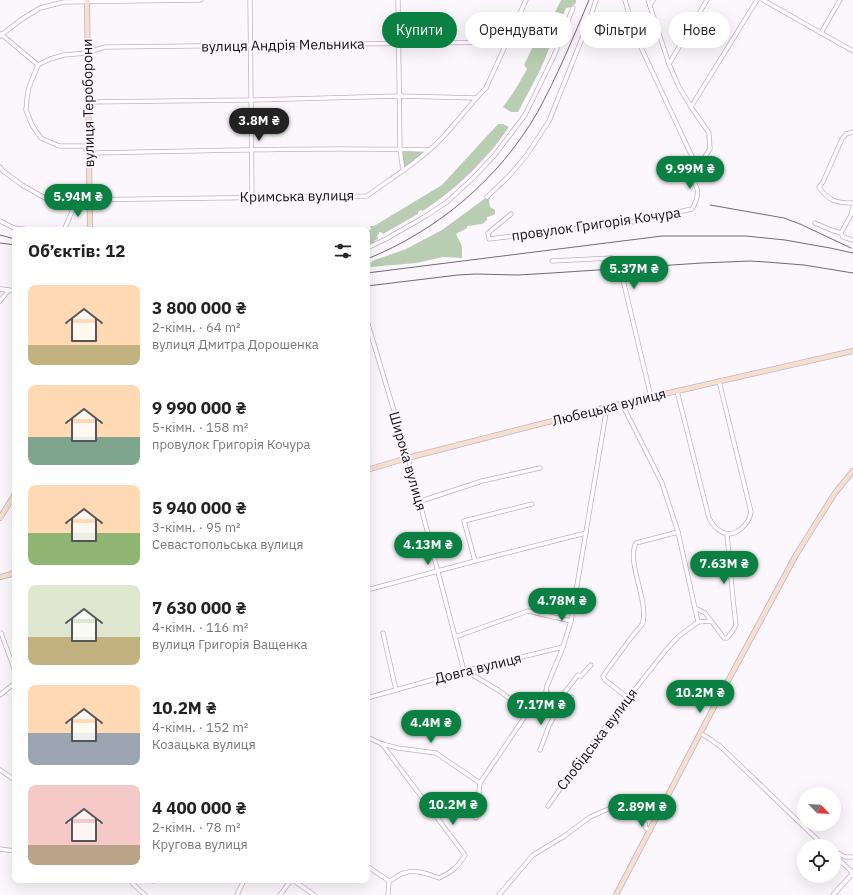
<!DOCTYPE html>
<html lang="uk">
<meta charset="utf-8">
<style>
:root{--surface:#fff;--page:#f2f2f2;--text:#222;--muted:#767676;--accent:#0b8043}
body{margin:0;font-family:"IBM Plex Sans",sans-serif;background:var(--page);color:var(--text);height:100vh;display:flex;flex-direction:column;font-size:15px;white-space:nowrap}
*{box-sizing:border-box;margin:0}
p{font-size:13px;color:var(--muted)}
.icon{flex:none;width:22px;height:22px;fill:none;stroke:currentColor;stroke-width:2;stroke-linecap:round;stroke-linejoin:round}
.map{position:relative;flex:1;overflow:hidden}
.sheet{position:absolute;left:12px;top:227px;width:358px;height:656px;display:flex;flex-direction:column;background:var(--surface);border-radius:8px;box-shadow:0 4px 16px #0002}
.sheet>*{flex:none}
.top-card{position:absolute;left:382px;top:12px;width:380px;height:36px;display:flex;gap:8px}
.needle{width:26px;rotate:115deg}
.fabs{position:absolute;left:797px;top:787px;display:grid;gap:8px}
.fabs a{display:grid;place-items:center;width:44px;height:44px;border-radius:50%;background:var(--surface);box-shadow:0 4px 16px #0002;font-size:20px}
.price{position:absolute;translate:-50% -34px;padding:0 9px;border-radius:14px;background:var(--accent);color:#fff;font-size:13px;line-height:26px;filter:drop-shadow(0 1px 2px #0008)}
.price::after{content:'';position:absolute;left:50%;top:24px;width:12px;height:9px;margin-left:-6px;background:inherit;clip-path:polygon(0 0,100% 0,50% 100%)}
.price.on{background:#222;color:#fff}
ul{padding:0;list-style:none}
li{display:flex;align-items:center;gap:12px;height:100px;padding:0 16px}
li span{display:grid;place-items:center;flex:none;width:112px;height:80px;border-radius:8px;color:#555}
li>.icon{margin-inline-start:auto}
span .icon{width:48px;height:48px;fill:#fffc;stroke-width:1}
li b{font-size:17px}
h2{display:flex;justify-content:space-between;align-items:center;height:48px;padding:0 16px;font-size:17px}
.pill{padding:0 14px;border-radius:18px;background:var(--surface);box-shadow:0 4px 16px #0002;font-size:14px;line-height:36px}
.pill.on{background:var(--accent);color:#fff}
.map>svg:first-child{display:block}
.green{fill:#b9cdb2}
.lines{fill:none;stroke-linecap:round;stroke-linejoin:round}
.minor-casing{stroke:#c4aec7;stroke-width:5}
.tertiary-casing{stroke:#c4aec7;stroke-width:5.5}
.secondary-casing{stroke:#c4aec7;stroke-width:6}
.minor{stroke:#fff;stroke-width:3.5}
.tertiary{stroke:#fff;stroke-width:4}
.secondary{stroke:#f5e0ce;stroke-width:4.5}
.rail{stroke:#716b72;stroke-width:1}
.labels{text-anchor:middle;dominant-baseline:central;stroke-width:3.5;stroke-linejoin:round;paint-order:stroke}
.street-label{font-size:14px;fill:#130c14;stroke:#fcf7fc}
</style>
<div class="map">
<svg width="853" height="895" viewBox="0 0 853 895">
<rect width="100%" height="100%" fill="#fcf7fc"/>
<g class="green">
<path d="M561,0H576V3L571,7L566,8L541,68L534,82L518,112H511L503,107L515,90L527,69L524,65L539,34L551,20Z"/>
<path d="M498,124H503L509,127C502,136 496,146 488,154C469,176 447,195 423,211L421,210L418,212V214L383,234L381,232H379V234L377,235L378,239L374,241L373,244L367,247V232L371,229L370,226H374L442,185Z"/>
<path d="M399,151H423L422,154L404,168Z"/>
<path d="M487,197L490,198L489,201L490,207L495,210V214L491,216L487,217V220L482,224L467,226V228C463,231 460,231 456,234L462,246V258L443,257L416,263L371,267L370,263L375,260L406,249L442,230Z"/>
</g>
<g class="lines">
<defs>
<g id="minor">
<path d="M250,0L252,197"/>
<path d="M398,0L400,149L403,171"/>
<path d="M625,0L632,24L638,41L695,163"/>
<path d="M763,0L853,51"/>
<path d="M650,5L653,0"/>
<path d="M821,33L840,0"/>
<path d="M1,34L38,65"/>
<path d="M0,36L22,19L40,8L64,2L201,0"/>
<path d="M105,47L92,51L87,53L64,55L50,59L38,65L29,87L27,98L26,110L32,125L41,138L59,146H84L89,153C202,151 316,147 429,150"/>
<path d="M107,47L507,42"/>
<path d="M669,64L707,0"/>
<path d="M88,102L251,100L399,96L476,98"/>
<path d="M691,107L757,0"/>
<path d="M853,132L846,134L842,139L823,182L819,187C828,201 837,203 853,203"/>
<path d="M0,167L3,171L22,185L45,198L69,200L367,196C393,177 421,160 443,137C458,121 471,103 486,88L526,0"/>
<path d="M487,197L509,176L526,156L549,121L589,21L596,0"/>
<path d="M511,214L488,233L489,239L631,222L692,209C702,192 697,186 688,171L690,165L704,158L710,149L709,133L691,107L679,87L669,64L648,0"/>
<path d="M0,221L14,228L30,230"/>
<path d="M815,223L831,230L841,233L851,215L853,207"/>
<path d="M64,230L77,200"/>
<path d="M841,233L843,237L853,240"/>
<path d="M367,248L386,239L424,217L447,202L473,178L494,156L525,115L553,58L573,8"/>
<path d="M552,261L612,258L619,263L651,397"/>
<path d="M0,301L8,291"/>
<path d="M367,321L407,454L464,671"/>
<path d="M677,391L709,518C712,524 716,529 722,532C735,539 749,524 751,512L719,381"/>
<path d="M622,404L662,483L678,532L698,622"/>
<path d="M424,500L482,481L540,468"/>
<path d="M475,561L464,521L532,504"/>
<path d="M367,590L475,561L586,533"/>
<path d="M695,608L705,613L724,638H727L732,632L736,625L733,599L727,534"/>
<path d="M1,633L15,671"/>
<path d="M383,633L396,690"/>
<path d="M455,637L528,611L571,621"/>
<path d="M466,671L498,690L528,712L536,714L544,710L557,707L546,691L547,686L563,647"/>
<path d="M0,695L15,683"/>
<path d="M367,698L464,671L563,647L571,621L607,407"/>
<path d="M628,698L605,680L603,676C613,662 623,648 634,634C637,630 642,626 643,622C648,599 626,561 636,543L678,532"/>
<path d="M555,705L578,675L581,676L591,665"/>
<path d="M558,708L563,715L572,697"/>
<path d="M700,733L710,739L721,747L824,846"/>
<path d="M367,737L382,744L398,748L436,753L480,783"/>
<path d="M382,744L465,855C458,867 452,872 439,878C428,874 416,869 404,873C399,874 395,879 389,881"/>
<path d="M540,750L549,726L558,709"/>
<path d="M0,770L15,780"/>
<path d="M548,806L591,745L666,650L679,636L698,622L711,621"/>
<path d="M476,818L480,783L528,712"/>
<path d="M0,849L15,851"/>
<path d="M834,851L845,857H853"/>
<path d="M834,855L853,873"/>
<path d="M367,866L389,881L388,895"/>
<path d="M130,880L136,887L145,895"/>
<path d="M293,880L314,895"/>
<path d="M153,881L154,880"/>
<path d="M237,895L244,880"/>
<path d="M280,895L291,880"/>
<path d="M499,895L533,855L563,837L590,817L629,800L642,810L646,828L650,831"/>
</g>
<g id="tertiary">
<path d="M0,289L15,291"/>
<path d="M833,895L853,873"/>
</g>
<g id="secondary">
<path d="M87,0L90,230"/>
<path d="M367,470L407,458L607,407L853,351"/>
<path d="M0,518L15,494"/>
<path d="M0,577L15,573"/>
<path d="M616,895L716,703L796,555L816,523L835,493L853,471"/>
</g>
</defs>
<use href="#minor" class="minor-casing"/>
<use href="#tertiary" class="tertiary-casing"/>
<use href="#secondary" class="secondary-casing"/>
<use href="#minor" class="minor"/>
<use href="#tertiary" class="tertiary"/>
<use href="#secondary" class="secondary"/>
<g class="rail">
<path d="M710,205L784,218L800,224L851,248"/>
<path d="M0,235L15,239"/>
<path d="M0,243L15,245"/>
<path d="M367,259C437,231 499,179 537,113C557,77 573,38 589,0"/>
<path d="M367,273L662,236H746L785,240L830,248L853,253"/>
<path d="M367,286L458,275L476,274L518,275L552,273L702,263L750,261L766,262L804,265L853,273"/>
</g>
</g>
<g class="labels">
<g class="street-label">
<text transform="translate(283 45) rotate(-1)">вулиця Андрія Мельника</text>
<text transform="translate(88 103) rotate(-91)">вулиця Тероборони</text>
<text transform="translate(297 196) rotate(-1)">Кримська вулиця</text>
<text transform="translate(596 224) rotate(-8)">провулок Григорія Кочура</text>
<text transform="translate(609 407) rotate(-14)">Любецька вулиця</text>
<text transform="translate(408 461) rotate(74)">Широка вулиця</text>
<text transform="translate(478 668) rotate(-14)">Довга вулиця</text>
<text transform="translate(597 739) rotate(-53)">Слобідська вулиця</text>
</g>
</g>
</svg>
<div class="fabs">
<a><svg class="needle" viewBox="-14 -14 28 28"><path d="M0-13l5 13h-10z" fill="#e53935"/><path d="M0 13l5-13h-10z" fill="#767676"/></svg></a>
<a><svg class="icon" aria-label="locate" viewBox="0 0 24 24"><circle cx="12" cy="12" r="6"/><path d="M12 2v4M12 18v4M2 12h4M18 12h4"/></svg></a>
</div>
<b class="price on" style="left:259px;top:142px">3.8M ₴</b>
<b class="price" style="left:690px;top:190px">9.99M ₴</b>
<b class="price" style="left:78px;top:218px">5.94M ₴</b>
<b class="price" style="left:634px;top:290px">5.37M ₴</b>
<b class="price" style="left:428px;top:566px">4.13M ₴</b>
<b class="price" style="left:724px;top:585px">7.63M ₴</b>
<b class="price" style="left:562px;top:622px">4.78M ₴</b>
<b class="price" style="left:700px;top:714px">10.2M ₴</b>
<b class="price" style="left:541px;top:726px">7.17M ₴</b>
<b class="price" style="left:431px;top:744px">4.4M ₴</b>
<b class="price" style="left:453px;top:826px">10.2M ₴</b>
<b class="price" style="left:642px;top:828px">2.89M ₴</b>
<div class="top-card">
<a class="pill on">Купити</a>
<a class="pill">Орендувати</a>
<a class="pill">Фільтри</a>
<a class="pill">Нове</a>
</div>
<section class="sheet">
<h2>Об’єктів: 12<svg class="icon" aria-label="filters" viewBox="0 0 24 24"><path d="M4 7h16M4 17h16"/><circle cx="9" cy="7" r="2"/><circle cx="15" cy="17" r="2"/></svg></h2>
<ul>
<li><span style="background:linear-gradient(#ffd9b3 75%,#c2b280 0)"><svg class="icon" aria-label="home" viewBox="0 0 24 24"><path d="M3 11l9-7 9 7M6 9v11h12V9"/></svg></span><div><b>3 800 000 ₴</b><p>2-кімн. · 64 m²</p><p>вулиця Дмитра Дорошенка</p></div></li>
<li><span style="background:linear-gradient(#ffd9b3 65%,#7fa58c 0)"><svg class="icon" aria-label="home" viewBox="0 0 24 24"><path d="M3 11l9-7 9 7M6 9v11h12V9"/></svg></span><div><b>9 990 000 ₴</b><p>5-кімн. · 158 m²</p><p>провулок Григорія Кочура</p></div></li>
<li><span style="background:linear-gradient(#ffd9b3 60%,#8fb573 0)"><svg class="icon" aria-label="home" viewBox="0 0 24 24"><path d="M3 11l9-7 9 7M6 9v11h12V9"/></svg></span><div><b>5 940 000 ₴</b><p>3-кімн. · 95 m²</p><p>Севастопольська вулиця</p></div></li>
<li><span style="background:linear-gradient(#dfe7d0 65%,#c2b280 0)"><svg class="icon" aria-label="home" viewBox="0 0 24 24"><path d="M3 11l9-7 9 7M6 9v11h12V9"/></svg></span><div><b>7 630 000 ₴</b><p>4-кімн. · 116 m²</p><p>вулиця Григорія Ващенка</p></div></li>
<li><span style="background:linear-gradient(#ffd9b3 60%,#9aa5b1 0)"><svg class="icon" aria-label="home" viewBox="0 0 24 24"><path d="M3 11l9-7 9 7M6 9v11h12V9"/></svg></span><div><b>10.2M ₴</b><p>4-кімн. · 152 m²</p><p>Козацька вулиця</p></div></li>
<li><span style="background:linear-gradient(#f6c9c9 75%,#b9a48a 0)"><svg class="icon" aria-label="home" viewBox="0 0 24 24"><path d="M3 11l9-7 9 7M6 9v11h12V9"/></svg></span><div><b>4 400 000 ₴</b><p>2-кімн. · 78 m²</p><p>Кругова вулиця</p></div></li>
</ul>
</section>
</div>
